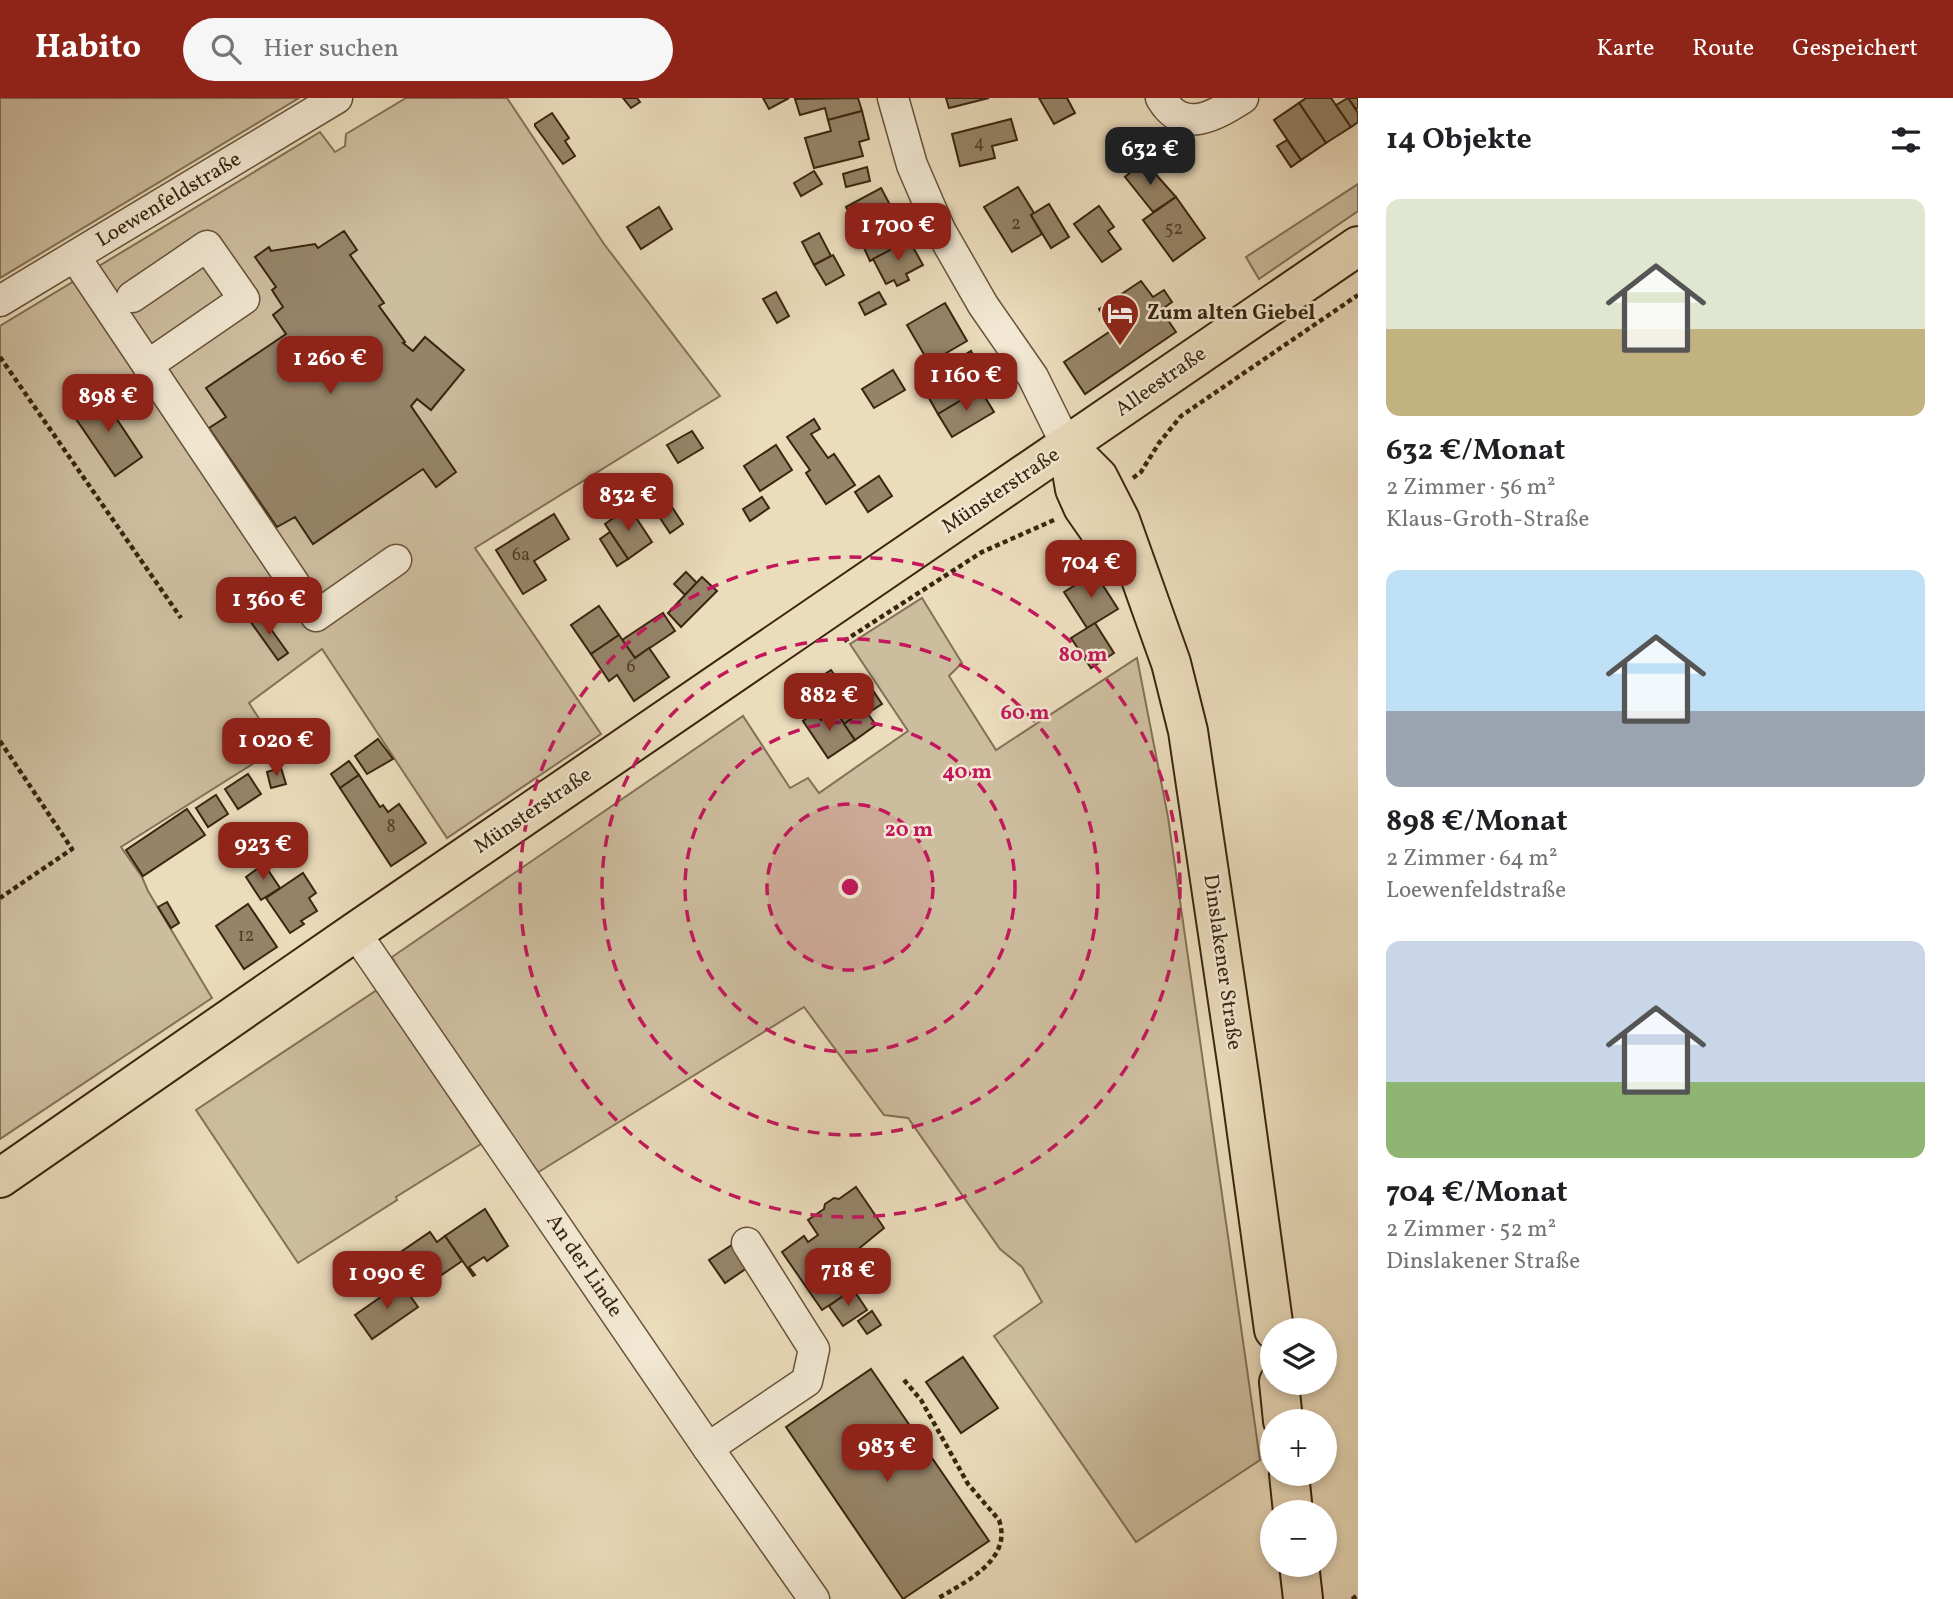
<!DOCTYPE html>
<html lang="de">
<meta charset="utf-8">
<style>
:root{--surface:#fff;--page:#f6f6f6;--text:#202124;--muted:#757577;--accent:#8f2418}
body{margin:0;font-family:Vollkorn,serif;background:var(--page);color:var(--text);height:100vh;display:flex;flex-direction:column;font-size:26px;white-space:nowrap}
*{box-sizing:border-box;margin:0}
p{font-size:23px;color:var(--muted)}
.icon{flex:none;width:38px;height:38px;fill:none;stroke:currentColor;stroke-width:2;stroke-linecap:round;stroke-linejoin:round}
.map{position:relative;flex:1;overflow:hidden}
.sheet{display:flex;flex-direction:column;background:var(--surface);width:595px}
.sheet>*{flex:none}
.tools{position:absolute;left:1260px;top:1220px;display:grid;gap:14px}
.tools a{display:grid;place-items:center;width:77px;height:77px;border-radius:50%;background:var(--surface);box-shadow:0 4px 10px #0003;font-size:35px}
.price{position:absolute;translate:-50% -60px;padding:0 16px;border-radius:14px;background:var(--accent);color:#fff;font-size:23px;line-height:46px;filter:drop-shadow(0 2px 4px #0008)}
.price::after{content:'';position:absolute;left:50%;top:42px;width:21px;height:16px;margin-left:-10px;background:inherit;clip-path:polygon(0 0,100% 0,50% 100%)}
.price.current{background:#222;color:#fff}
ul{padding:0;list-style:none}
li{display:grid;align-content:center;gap:14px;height:371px;padding:0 28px}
li span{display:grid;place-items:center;height:217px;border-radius:14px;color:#555}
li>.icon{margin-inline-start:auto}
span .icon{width:126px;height:126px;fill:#fffc;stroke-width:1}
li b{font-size:30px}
h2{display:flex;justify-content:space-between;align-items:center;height:84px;padding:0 28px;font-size:30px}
header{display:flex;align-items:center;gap:42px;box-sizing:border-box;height:98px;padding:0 35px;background:var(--accent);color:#fff}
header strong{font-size:33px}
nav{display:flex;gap:38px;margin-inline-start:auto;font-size:24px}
.search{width:490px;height:63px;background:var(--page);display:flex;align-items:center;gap:18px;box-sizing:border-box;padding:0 24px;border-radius:38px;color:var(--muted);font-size:26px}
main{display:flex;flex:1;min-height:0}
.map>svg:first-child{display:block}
.green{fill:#cdbd9f;stroke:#837157;stroke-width:2}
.building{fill:#968469;stroke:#39250f;stroke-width:2}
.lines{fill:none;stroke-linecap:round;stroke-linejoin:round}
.minor-casing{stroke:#66533a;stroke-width:33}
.major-casing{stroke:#39250f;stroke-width:42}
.path{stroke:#39250f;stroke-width:4.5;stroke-dasharray:5 3.5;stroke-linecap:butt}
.minor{stroke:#f2e8d3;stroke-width:30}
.major{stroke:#ebdcbc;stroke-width:38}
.ring{fill:none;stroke:#c2185b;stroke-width:3.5;stroke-dasharray:12 9}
.labels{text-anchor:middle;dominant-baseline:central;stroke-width:5;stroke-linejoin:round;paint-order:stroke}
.number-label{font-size:18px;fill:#503d26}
.street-label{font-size:21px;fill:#39250f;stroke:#f2e8d3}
.poi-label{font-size:21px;font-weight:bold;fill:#39250f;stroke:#f2e8d3;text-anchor:start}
.centre{fill:#c2185b;stroke:#f2e8d3;stroke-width:3.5}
.ring-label{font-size:21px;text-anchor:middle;font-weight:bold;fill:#c2185b;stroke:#f2e8d3;stroke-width:5;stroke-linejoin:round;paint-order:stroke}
</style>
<header>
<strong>Habito</strong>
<div class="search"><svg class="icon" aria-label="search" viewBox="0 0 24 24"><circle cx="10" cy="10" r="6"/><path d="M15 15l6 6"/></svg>Hier suchen</div>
<nav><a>Karte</a><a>Route</a><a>Gespeichert</a></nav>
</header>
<main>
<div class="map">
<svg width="1358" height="1501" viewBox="0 0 1358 1501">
<rect width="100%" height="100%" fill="#ebdcbc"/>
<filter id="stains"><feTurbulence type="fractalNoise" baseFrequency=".00286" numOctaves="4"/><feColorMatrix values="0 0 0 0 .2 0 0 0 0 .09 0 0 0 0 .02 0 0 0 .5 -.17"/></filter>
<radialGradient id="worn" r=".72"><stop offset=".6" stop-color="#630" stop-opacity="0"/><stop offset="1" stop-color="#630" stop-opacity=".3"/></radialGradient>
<g class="green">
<path d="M0,0H299L0,180Z"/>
<path d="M406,0H507L604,146L720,298L475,450L601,636L447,740L322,551L249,605L278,650L121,749L142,779L148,793L212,900L0,1041V228L320,34L335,54L345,48L346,36Z"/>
<path d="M1358,86V113L1259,181L1246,159Z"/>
<path d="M922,500L962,565L949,578L996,652L1137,560L1168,719L1260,1362L1136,1444L994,1238L1042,1204L1022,1169L1000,1151L908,1020L884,1017L804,909L537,1075L406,884L392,859L743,618L790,690L808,680L819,695L908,633L850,546Z"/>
<path d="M377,892L481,1046L396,1099L397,1102L298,1165L196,1012Z"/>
</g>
<g class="building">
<path d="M623,0H637L640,4L631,10Z"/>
<path d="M763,0H789L769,11Z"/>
<path d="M858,0L862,13L828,22L825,10L800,17L795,1Z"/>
<path d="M946,0H989L949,10Z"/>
<path d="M1039,0H1067L1075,15L1054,26Z"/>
<path d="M1306,0H1331L1351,29L1326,45L1299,5Z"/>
<path d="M1348,0L1358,15V24L1351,29L1336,7Z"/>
<path d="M1348,0H1358V10L1356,11Z"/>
<path d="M1299,5L1326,45L1301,62L1274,22Z"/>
<path d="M862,13L869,41L859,44L863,58L814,70L805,40L831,33L828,22Z"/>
<path d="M552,15L569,40L565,43L575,58L563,66L535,28V26Z"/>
<path d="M1011,21L1017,42L992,48L995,60L960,68L952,36Z"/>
<path d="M1287,42L1301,62L1291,69L1277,48Z"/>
<path d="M1144,63L1176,99L1153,114L1125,79Z"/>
<path d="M867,69L870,83L846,89L843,76Z"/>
<path d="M814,73L822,86L801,98L794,85Z"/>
<path d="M1018,89L1034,115L1031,117L1042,136L1012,154L984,109Z"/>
<path d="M881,90L897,120L861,139L846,109Z"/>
<path d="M1176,99L1205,140L1173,163L1143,122Z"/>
<path d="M1049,106L1069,139L1051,150L1031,117Z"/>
<path d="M1099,108L1114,129L1108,133L1121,151L1102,164L1074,126Z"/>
<path d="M659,109L672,131L641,151L627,129Z"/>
<path d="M897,120L909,142L870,163L864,150L867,149L861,139Z"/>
<path d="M344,133L357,152L350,157L384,205L379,208L405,244L403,245L413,253L425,239L464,272L431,312L417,301L411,308L456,374L436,389L423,371L313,446L295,419L277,429L209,330L226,319L206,290L286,236L273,217L283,209L272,192L276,189L255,159L269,149L271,153L315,146L318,150Z"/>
<path d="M819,135L831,158L814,167L802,144Z"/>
<path d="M909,142L923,167L906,176L909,182L897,188L894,182L886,186L873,161Z"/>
<path d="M833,157L844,177L826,187L814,167Z"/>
<path d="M1141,183L1153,199L1164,192L1172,204L1161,212L1176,234L1085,296L1064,264L1112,232L1099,211Z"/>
<path d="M776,194L789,218L777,225L763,201Z"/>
<path d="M879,194L886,206L865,217L859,205Z"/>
<path d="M945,205L967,243L929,265L907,227Z"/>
<path d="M971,253L977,265L959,276L953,264Z"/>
<path d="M968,271L980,291L938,316L925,293L958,273L959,276Z"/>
<path d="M893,272L905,292L874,310L862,291Z"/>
<path d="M980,291L994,314L952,339L938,316Z"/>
<path d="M112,297L122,311L114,317L142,359L115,378L74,318L102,299L104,302Z"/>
<path d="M814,321L820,331L811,336L828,360L834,356L855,387L826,406L806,375L810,372L787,339Z"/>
<path d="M692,333L703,350L678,365L667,347Z"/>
<path d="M776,347L792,372L760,393L744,368Z"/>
<path d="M879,378L892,398L868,414L855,394Z"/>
<path d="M762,399L769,410L750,423L743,411Z"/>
<path d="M670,406L683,426L670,435L656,414Z"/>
<path d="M629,409L652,444L628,461L605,426Z"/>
<path d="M554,416L569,441L534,463L546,482L523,496L496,452Z"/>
<path d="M610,434L628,461L617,468L600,441Z"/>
<path d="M686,474L697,485L685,497L674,486Z"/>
<path d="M1095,475L1118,511L1087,530L1064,494Z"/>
<path d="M702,479L717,493L681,529L668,515Z"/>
<path d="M599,508L619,537L591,556L571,527Z"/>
<path d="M663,515L675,533L635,560L622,542Z"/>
<path d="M260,516L288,555L278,562L250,523Z"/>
<path d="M1095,525L1114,555L1091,570L1071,540Z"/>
<path d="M619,537L635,560L649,550L669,579L634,603L617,577L609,583L591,556Z"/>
<path d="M831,572L846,594L865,581L882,606L862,619L857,617L844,626L835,612L821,622L800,592Z"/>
<path d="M835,612L855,642L828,660L803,623L815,614L821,622Z"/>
<path d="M868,616L876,627L855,642L844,626L857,617L862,619Z"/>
<path d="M378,641L393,661L367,676L355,658Z"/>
<path d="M349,663L359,677L340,690L331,676Z"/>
<path d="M281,670L286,686L271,690L267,674Z"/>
<path d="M248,676L261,696L238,711L225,691Z"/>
<path d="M359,677L380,709L383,707L388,714L399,706L426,745L391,768L340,690Z"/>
<path d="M216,697L228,716L208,729L196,710Z"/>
<path d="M187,711L205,737L143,778L126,752Z"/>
<path d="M264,766L280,790L261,802L246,779Z"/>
<path d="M303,775L316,795L309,800L317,813L301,823L304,826L290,835L266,800Z"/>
<path d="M167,804L179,825L171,830L158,809Z"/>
<path d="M248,806L277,849L244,871L216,828Z"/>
<path d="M856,1089L884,1130L856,1153L852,1152L836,1163L834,1161L824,1168L845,1197L822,1212L782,1154L804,1138L808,1144L818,1137L808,1122L824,1111L825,1106L834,1100L839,1101Z"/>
<path d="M485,1111L508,1148L487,1163L484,1159L469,1169L475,1177L473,1178L445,1138Z"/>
<path d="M430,1134L437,1144L445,1138L462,1163L411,1198L386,1164Z"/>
<path d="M732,1147L747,1170L725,1185L709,1162Z"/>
<path d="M401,1185L418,1209L372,1241L355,1217Z"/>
<path d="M853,1191L867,1212L843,1228L829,1208Z"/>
<path d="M872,1213L881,1227L867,1236L858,1223Z"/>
<path d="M963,1259L998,1310L961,1335L926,1284Z"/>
<path d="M871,1271L989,1443L903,1501L786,1329Z"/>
</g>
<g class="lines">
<defs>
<g id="minor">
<path d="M893,0L912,67L940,132L983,207L1033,279L1067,348"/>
<path d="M1161,0C1183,38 1216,17 1243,0"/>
<path d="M75,159L316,518L396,462"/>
<path d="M132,199L207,148L244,201L148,267"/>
<path d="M0,203L337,0"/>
<path d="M355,834L708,1350L814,1501"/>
<path d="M708,1350L807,1283L814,1251L747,1145"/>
</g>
<g id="major">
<path d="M1067,348L1098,379L1120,422L1171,565L1188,633L1240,984L1274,1232"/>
<path d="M1068,350L1075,391L1083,409L1120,462"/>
<path d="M0,1080L355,834L1358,148"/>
<path d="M1279,1284L1283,1323"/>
<path d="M1289,1376L1293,1414"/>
<path d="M1299,1466L1303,1501"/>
</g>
</defs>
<use href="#minor" class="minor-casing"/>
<use href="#major" class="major-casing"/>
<g class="path">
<path d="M0,259L181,520"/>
<path d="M1133,380L1141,374L1159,345L1181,318L1358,197"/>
<path d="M844,543L982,454L1054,422"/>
<path d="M0,643L72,751L0,800"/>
<path d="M904,1282L921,1302L968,1386L999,1422C1013,1462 965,1484 937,1501"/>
<path d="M1352,1501L1358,1497"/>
</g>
<use href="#minor" class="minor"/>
<use href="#major" class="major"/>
</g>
<circle cx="850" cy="789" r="83" fill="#c2185b" fill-opacity=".12"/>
<g class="ring">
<circle cx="850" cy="789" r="83"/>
<circle cx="850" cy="789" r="165"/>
<circle cx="850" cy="789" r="248"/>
<circle cx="850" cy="789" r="330"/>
</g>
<defs>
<symbol id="hotel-pin" viewBox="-11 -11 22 30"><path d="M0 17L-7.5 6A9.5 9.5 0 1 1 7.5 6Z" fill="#8f2418" stroke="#f2e8d3"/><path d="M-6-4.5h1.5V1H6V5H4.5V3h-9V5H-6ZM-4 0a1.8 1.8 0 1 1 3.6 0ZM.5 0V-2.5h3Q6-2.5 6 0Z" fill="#fff"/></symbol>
</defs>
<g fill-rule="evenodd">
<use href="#hotel-pin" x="1098" y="193" width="44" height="60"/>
</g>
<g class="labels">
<g class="number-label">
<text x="979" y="45">4</text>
<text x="1016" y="126">2</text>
<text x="1174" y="131">52</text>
<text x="521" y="457">6a</text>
<text x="631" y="569">6</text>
<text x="391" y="729">8</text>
<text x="246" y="838">12</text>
</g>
<g class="street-label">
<text transform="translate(169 102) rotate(-31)">Loewenfeldstraße</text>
<text transform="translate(1161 284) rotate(-35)">Alleestraße</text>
<text transform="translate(1001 393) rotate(-34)">Münsterstraße</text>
<text transform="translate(533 713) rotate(-34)">Münsterstraße</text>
<text transform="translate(1222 864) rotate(82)">Dinslakener Straße</text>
<text transform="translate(584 1168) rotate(56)">An der Linde</text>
</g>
<g class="poi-label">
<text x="1147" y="215">Zum alten Giebel</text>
</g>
</g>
<circle cx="850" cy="789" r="10" class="centre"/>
<g class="ring-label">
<text x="1083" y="563">80 m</text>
<text x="1025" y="621">60 m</text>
<text x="967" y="680">40 m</text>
<text x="909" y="738">20 m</text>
</g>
<rect width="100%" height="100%" filter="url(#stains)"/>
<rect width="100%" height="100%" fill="url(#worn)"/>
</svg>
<div class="tools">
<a><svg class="icon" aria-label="layers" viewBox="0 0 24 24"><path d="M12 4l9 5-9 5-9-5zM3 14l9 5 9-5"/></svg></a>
<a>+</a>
<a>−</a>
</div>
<b class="price current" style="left:1150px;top:89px">632 €</b>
<b class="price" style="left:898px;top:165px">1 700 €</b>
<b class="price" style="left:330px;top:298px">1 260 €</b>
<b class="price" style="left:966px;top:315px">1 160 €</b>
<b class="price" style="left:108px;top:336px">898 €</b>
<b class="price" style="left:628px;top:435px">832 €</b>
<b class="price" style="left:1091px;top:502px">704 €</b>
<b class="price" style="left:269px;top:539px">1 360 €</b>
<b class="price" style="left:829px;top:635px">882 €</b>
<b class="price" style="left:276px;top:680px">1 020 €</b>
<b class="price" style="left:263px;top:784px">923 €</b>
<b class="price" style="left:848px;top:1210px">718 €</b>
<b class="price" style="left:387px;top:1213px">1 090 €</b>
<b class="price" style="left:887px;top:1386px">983 €</b>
</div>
<section class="sheet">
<h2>14 Objekte<svg class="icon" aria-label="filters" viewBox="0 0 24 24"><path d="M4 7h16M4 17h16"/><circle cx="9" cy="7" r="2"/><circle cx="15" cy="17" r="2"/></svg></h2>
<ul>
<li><span style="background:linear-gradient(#dfe7d0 60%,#c2b280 0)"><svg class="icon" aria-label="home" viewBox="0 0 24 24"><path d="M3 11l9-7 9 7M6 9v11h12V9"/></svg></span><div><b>632 €/Monat</b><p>2 Zimmer · 56 m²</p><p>Klaus-Groth-Straße</p></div></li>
<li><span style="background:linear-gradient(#bfe0f5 65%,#9aa5b1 0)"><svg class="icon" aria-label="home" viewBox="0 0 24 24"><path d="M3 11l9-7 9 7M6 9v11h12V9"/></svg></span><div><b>898 €/Monat</b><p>2 Zimmer · 64 m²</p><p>Loewenfeldstraße</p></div></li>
<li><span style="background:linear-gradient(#c9d6e8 65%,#8fb573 0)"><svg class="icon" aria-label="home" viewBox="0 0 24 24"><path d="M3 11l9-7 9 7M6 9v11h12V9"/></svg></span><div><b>704 €/Monat</b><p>2 Zimmer · 52 m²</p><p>Dinslakener Straße</p></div></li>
</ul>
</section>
</main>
